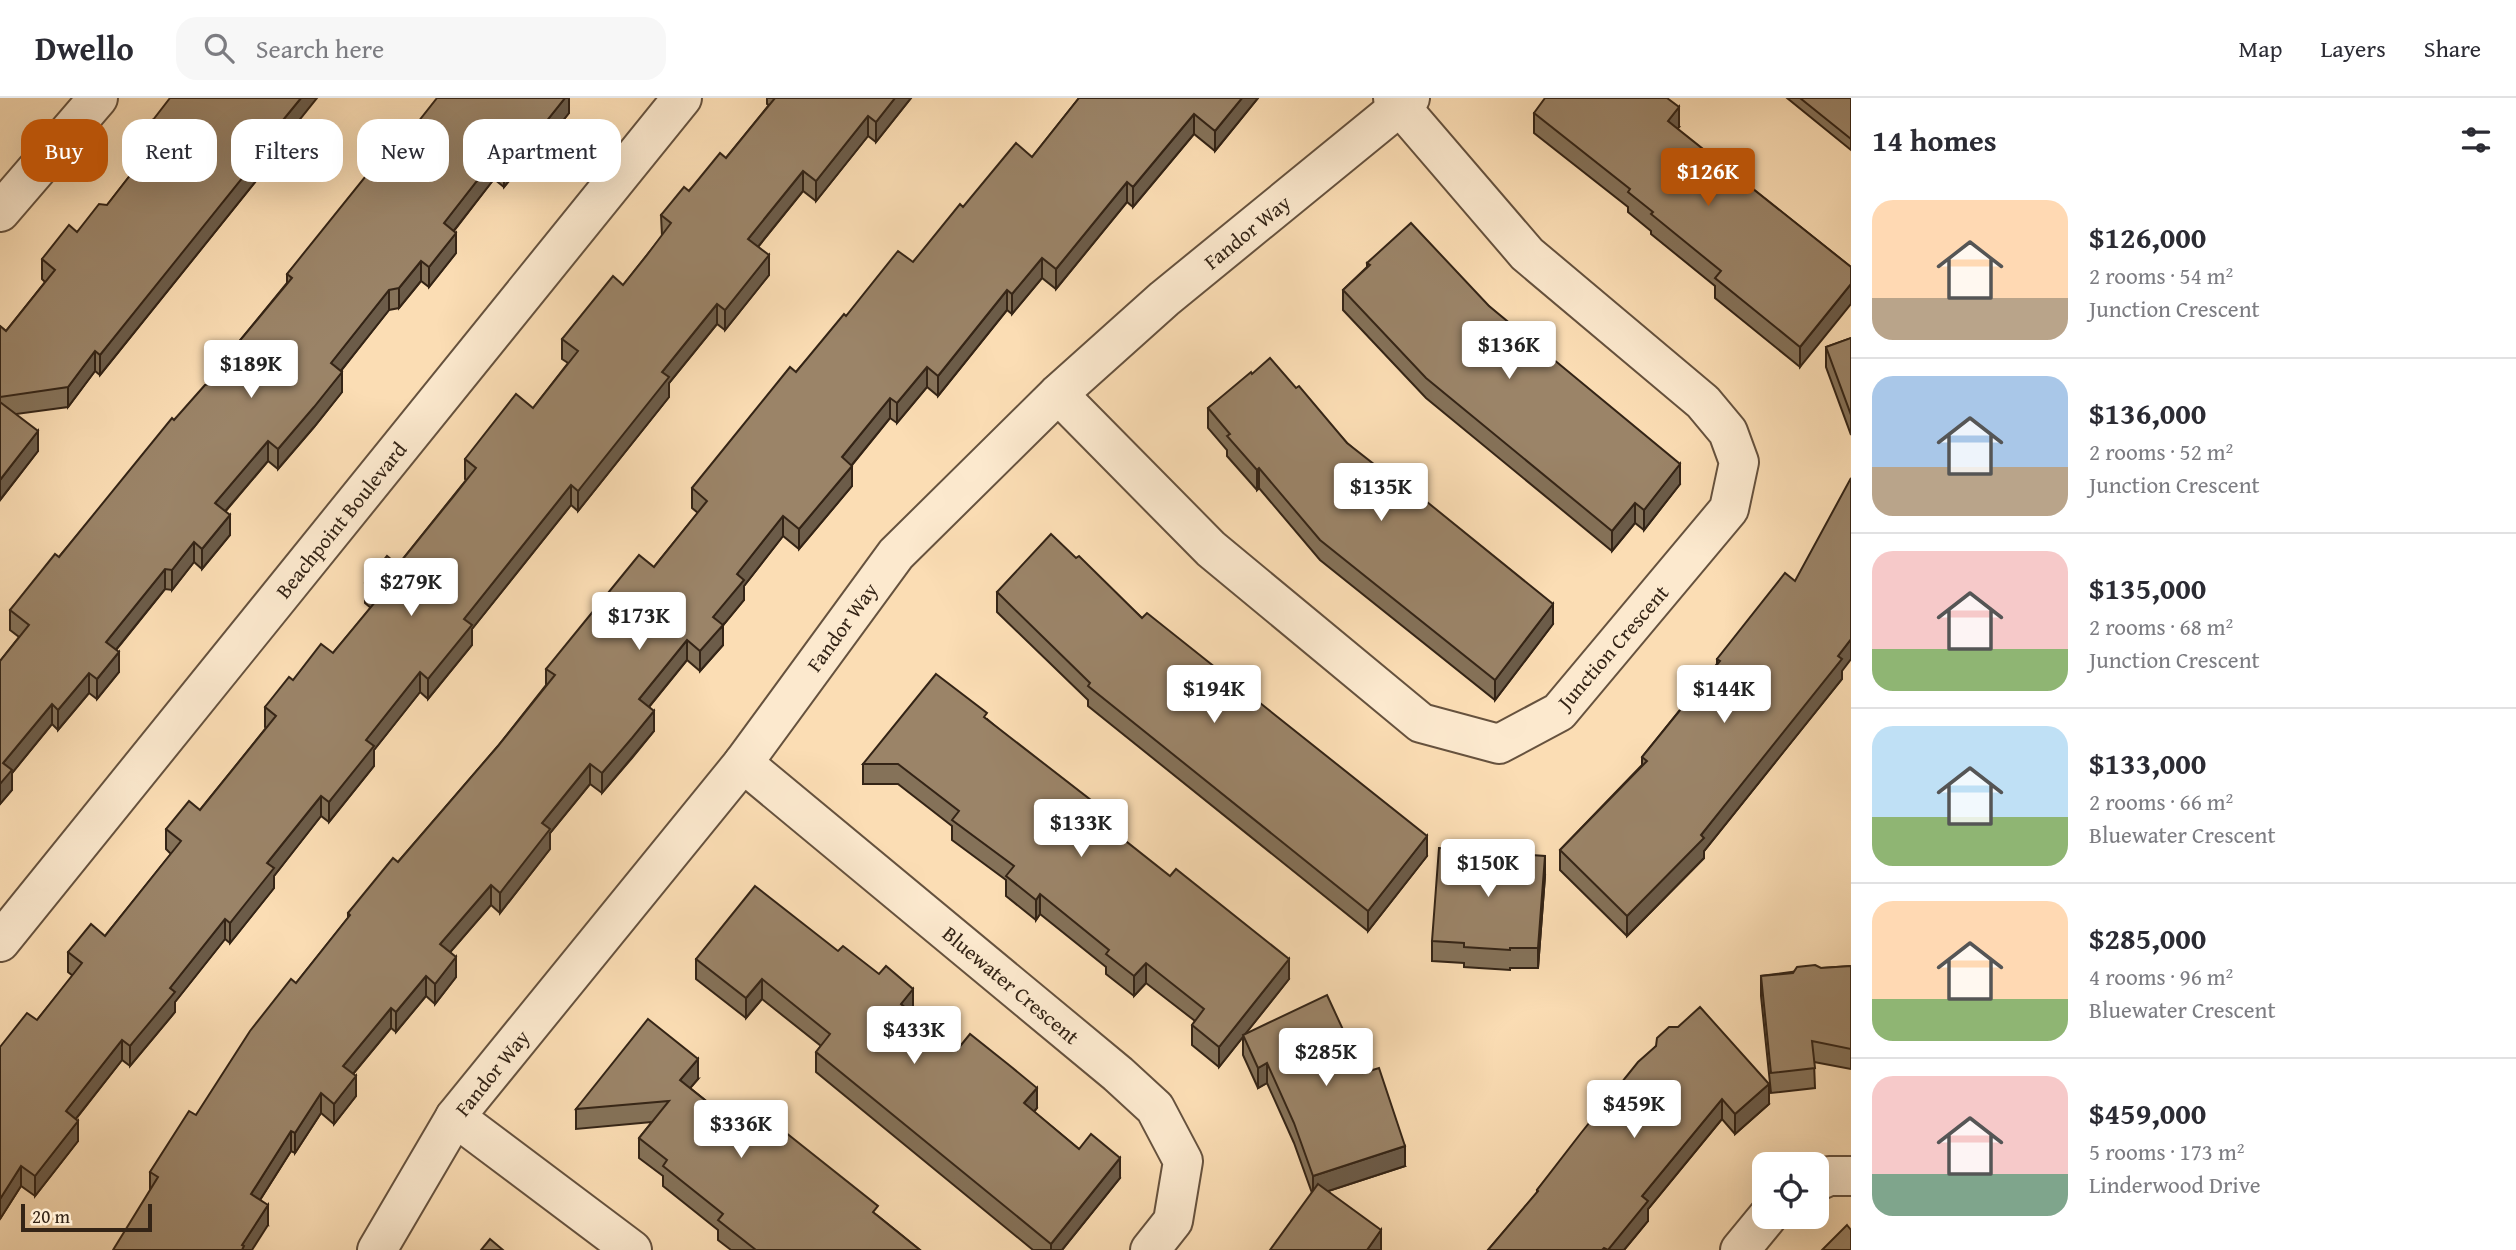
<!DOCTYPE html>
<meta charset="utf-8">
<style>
:root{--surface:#fff;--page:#f7f7f7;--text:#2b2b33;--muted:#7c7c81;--line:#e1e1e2;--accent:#b45309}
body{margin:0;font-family:"Gentium Book Plus",serif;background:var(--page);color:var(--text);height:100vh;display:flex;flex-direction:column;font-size:26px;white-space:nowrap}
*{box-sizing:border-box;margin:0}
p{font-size:23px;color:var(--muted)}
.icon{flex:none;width:38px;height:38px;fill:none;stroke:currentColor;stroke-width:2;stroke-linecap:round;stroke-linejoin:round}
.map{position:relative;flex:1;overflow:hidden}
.details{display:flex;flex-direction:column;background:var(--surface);width:665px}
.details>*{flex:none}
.top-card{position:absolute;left:21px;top:21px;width:665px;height:63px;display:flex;gap:14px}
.controls{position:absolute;left:1752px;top:1054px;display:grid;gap:14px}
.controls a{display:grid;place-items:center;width:77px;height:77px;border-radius:14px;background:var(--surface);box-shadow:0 7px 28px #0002;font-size:35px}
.scale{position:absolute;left:21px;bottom:18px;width:131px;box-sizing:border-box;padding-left:7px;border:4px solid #342416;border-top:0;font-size:19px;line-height:24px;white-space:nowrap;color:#342416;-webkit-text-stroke:5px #fce9ce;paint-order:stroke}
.price{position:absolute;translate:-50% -60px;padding:0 16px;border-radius:7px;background:#fff;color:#222;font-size:23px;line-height:46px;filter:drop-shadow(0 2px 4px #0008)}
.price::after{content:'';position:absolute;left:50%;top:42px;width:21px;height:16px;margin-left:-10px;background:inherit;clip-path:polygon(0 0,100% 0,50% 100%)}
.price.current{background:var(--accent);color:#fff}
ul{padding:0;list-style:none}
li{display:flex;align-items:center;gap:21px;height:175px;padding:0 21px}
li+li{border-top:2px solid var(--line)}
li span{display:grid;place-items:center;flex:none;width:196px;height:140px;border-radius:21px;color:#555}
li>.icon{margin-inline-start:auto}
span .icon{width:84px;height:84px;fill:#fffc;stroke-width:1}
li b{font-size:30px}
h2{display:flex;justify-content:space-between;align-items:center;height:84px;padding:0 21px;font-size:30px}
.pill{padding:0 24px;border-radius:21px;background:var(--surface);box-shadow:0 7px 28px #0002;font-size:24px;line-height:63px}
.pill.current{background:var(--accent);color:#fff}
header{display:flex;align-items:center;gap:42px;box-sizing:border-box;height:98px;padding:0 35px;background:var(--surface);border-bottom:2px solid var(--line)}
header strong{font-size:33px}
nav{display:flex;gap:38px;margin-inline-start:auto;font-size:24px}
.search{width:490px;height:63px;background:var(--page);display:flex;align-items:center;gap:18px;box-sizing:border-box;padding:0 24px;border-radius:21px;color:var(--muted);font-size:26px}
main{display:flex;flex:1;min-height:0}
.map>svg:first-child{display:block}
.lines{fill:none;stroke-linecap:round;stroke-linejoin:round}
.street-casing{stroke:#66523e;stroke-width:42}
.street{stroke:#fce9ce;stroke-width:38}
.wall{fill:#857259;stroke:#342416;stroke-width:2}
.shaded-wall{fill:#6c5c49;stroke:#342416;stroke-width:2}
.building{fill:#9b8468;stroke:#342416;stroke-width:2}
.labels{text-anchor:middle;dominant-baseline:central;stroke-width:5;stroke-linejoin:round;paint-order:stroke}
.street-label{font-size:21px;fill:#342416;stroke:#fce9ce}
</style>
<header>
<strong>Dwello</strong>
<div class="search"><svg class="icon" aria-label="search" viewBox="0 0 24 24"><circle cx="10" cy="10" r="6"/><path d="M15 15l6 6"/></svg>Search here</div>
<nav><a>Map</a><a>Layers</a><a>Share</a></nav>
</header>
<main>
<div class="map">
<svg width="1851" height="1152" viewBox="0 0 1851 1152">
<rect width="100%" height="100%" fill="#fbddb4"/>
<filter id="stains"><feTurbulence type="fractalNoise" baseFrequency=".00286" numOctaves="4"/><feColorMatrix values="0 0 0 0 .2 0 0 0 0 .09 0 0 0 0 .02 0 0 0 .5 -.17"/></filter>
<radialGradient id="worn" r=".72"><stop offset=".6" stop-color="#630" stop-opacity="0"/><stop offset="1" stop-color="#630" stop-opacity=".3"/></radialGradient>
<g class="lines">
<defs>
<g id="street">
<path d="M0,114L98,0"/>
<path d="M1058,296L1211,451L1421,625L1499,646L1559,614L1729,411L1739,364L1728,334L1703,304L1527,156L1393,0"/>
<path d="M743,665L1118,976L1155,1010L1183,1063L1173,1123L1150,1152"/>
<path d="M0,844L682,0"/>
<path d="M455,1019L632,1152"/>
<path d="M1816,1084L1829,1078H1851"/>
<path d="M377,1152L455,1019L743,665L896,456L1058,296L1164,201L1410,0"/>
<path d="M1740,1152L1768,1118"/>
</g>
</defs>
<use href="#street" class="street-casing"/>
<use href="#street" class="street"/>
</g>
<g class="wall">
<path d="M569,0V15L541,50L538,47L504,89L494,81L454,133L456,155L429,189L421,183L399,210L389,212L341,273L342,294L314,329L278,371L268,363L225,414L230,437L202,471L194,464L172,492L165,491L116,552L119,574L97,601L89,595L58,632L52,626L12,675V692L0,706V563L19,539L10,532V512L59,459L174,322L213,285L237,257V246L287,185V176L403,43Z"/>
<path d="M767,0H911L876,44L868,38L816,103L803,93L758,149L769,177L725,232L717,226L669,285V299L578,413L571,407L472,531V547L428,601L420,594L374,652V668L329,724L321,718L274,778V790L230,845L225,841L175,904V914L130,968L122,962L76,1021L78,1043L35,1098L21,1088L0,1121L37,922L73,878L68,874V854L105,838L171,756L166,751V731L200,712L266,630L265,629V609L293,582L333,555L371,510L365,505V485L398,467L466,382L465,381V361L533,310L568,265L562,261V241L623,187L662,138L661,117L726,60L769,7L767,6Z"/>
<path d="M1079,0H1258L1215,53L1194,36L1133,109L1127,104L1056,191L1042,180L1012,216L1007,212L938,298L927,289L897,325L890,320L852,367V388L799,451L783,438L744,488V502L723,527V547L700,573L687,562L649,609L654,633L632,660L602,695L590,686L550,735V751L500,815L491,807L450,854L456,879L435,906L426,898L396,934L391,930L353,976L356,998L334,1026L321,1015L295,1055L291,1053L260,1102L268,1127L150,1093V1074L196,1017L296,885L348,820V815L398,764L498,648L546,587V571L654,469L698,415L692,410V390L846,218L913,164L963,109L1032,59Z"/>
<path d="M1787,0H1851V52Z"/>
<path d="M1534,15L1679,29L1677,31L1851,169L1800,269L1715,200V188L1651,136V133L1628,114V109L1534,35Z"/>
<path d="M153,22L264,66V73L100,277L95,273L68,309L16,316L38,353L0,402V228L6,233L45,184L42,181V161L77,134L107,107L156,44L153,42Z"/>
<path d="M1367,165L1489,208L1680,386L1644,432L1635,425L1612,453L1426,300L1343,212V192L1367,169Z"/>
<path d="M1851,240V337L1826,269V249Z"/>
<path d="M1252,276L1296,290L1347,345L1553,526L1495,602L1320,462L1259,390L1257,392L1227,358V352L1208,330V310Z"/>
<path d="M1076,460L1142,520L1427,758L1368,833L1088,608V602L997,514V494Z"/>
<path d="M1717,561L1842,573V581L1704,753V760L1627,838L1560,772V752L1642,667V659L1717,566Z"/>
<path d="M987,621L1105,726L1289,881L1246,935L1405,1068L1328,1093L1381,1152L1312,1095L1294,1045L1267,985L1258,990L1243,957V939L1219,969L1192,947V927L1195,923L1146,885L1134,898L1106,876V869L1040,816L1036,822L1006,798V782L952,742V728L898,686H863V666Z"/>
<path d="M1545,778L1538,870H1510V872L1464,869V865L1432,863V843Z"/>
<path d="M838,853L913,911L911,914L957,952L1037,1010L1034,1014L1079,1051L1120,1080L1062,1152H1033L816,974V954L821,948L762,901L746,920L696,881V861Z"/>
<path d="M1851,868V971L1814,964L1815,990L1771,995L1761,898V878L1821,870Z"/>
<path d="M1656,948L1769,1006L1735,1036L1722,1021L1648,1111V1123L1624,1152H1488L1537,1095V1092Z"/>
<path d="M698,981L690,990L745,1034L878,1118L920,1152H731L718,1142V1132L663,1088V1078L639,1060V1040L652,1024L576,1031V1011Z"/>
</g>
<g class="shaded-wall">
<path d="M301,0H317L264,66V73L100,277V257L260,50Z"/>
<path d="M565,0H569V15L541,50V30Z"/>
<path d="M895,0H911L876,44V24Z"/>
<path d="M1242,0H1258L1215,53V33Z"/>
<path d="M1679,9V29L1668,43V23Z"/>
<path d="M1194,16V36L1133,109V89Z"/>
<path d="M868,18V38L816,103V83Z"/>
<path d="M538,27V47L504,89V69Z"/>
<path d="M494,61V81L444,145V125Z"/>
<path d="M803,73V93L748,161V141Z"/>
<path d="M1127,84V104L1056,191V171Z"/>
<path d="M456,135V155L429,189V169Z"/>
<path d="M769,157V177L725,232V212Z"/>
<path d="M1042,160V180L1012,216V196Z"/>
<path d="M421,163V183L399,210V190Z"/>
<path d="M1851,186V206L1800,269V249Z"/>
<path d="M389,192V212L331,285V265Z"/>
<path d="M1007,192V212L938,298V278Z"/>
<path d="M717,206V226L669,285V299L578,413V393L662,274Z"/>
<path d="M95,253V273L68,309V289Z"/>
<path d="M927,269V289L897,325V305Z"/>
<path d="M342,274V294L314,329L278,371V351Z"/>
<path d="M890,300V320L842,379V359Z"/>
<path d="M38,333V353L0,402V382Z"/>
<path d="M268,343V363L215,425V405Z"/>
<path d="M1680,366V386L1644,432V412Z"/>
<path d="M852,368V388L799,451V431Z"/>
<path d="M1259,370V390L1257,392V372Z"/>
<path d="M571,387V407L472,531V547L428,601V581L464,521Z"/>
<path d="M1635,405V425L1612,453V433Z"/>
<path d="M230,417V437L202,471V451Z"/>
<path d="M783,418V438L744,488V502L720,531L723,527V547L700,573V553L713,519L737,476Z"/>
<path d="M194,444V464L172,492V472Z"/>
<path d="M165,471V491L106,564V544Z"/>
<path d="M1553,506V526L1495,602V582Z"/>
<path d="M1851,541V561L1842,573V581L1704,753V760L1627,838V818L1701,737Z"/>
<path d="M687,542V562L639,621V601Z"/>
<path d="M119,554V574L97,601V581Z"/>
<path d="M420,574V594L374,652V668L329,724V704L366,642Z"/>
<path d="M89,575V595L58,632V612Z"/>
<path d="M52,606V626L12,675V692L0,706V686L3,665Z"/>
<path d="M654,613V633L602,695V675Z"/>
<path d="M590,666V686L550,735V751L500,815V795L542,725Z"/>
<path d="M321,698V718L274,778V790L230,845V825L267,765Z"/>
<path d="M1105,713V733L1098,721Z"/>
<path d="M1427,738V758L1368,833V813Z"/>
<path d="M1545,758V778L1538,870V850Z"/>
<path d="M491,787V807L440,866V846Z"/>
<path d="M1040,796V816L1036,822V802Z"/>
<path d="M225,821V841L175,904V914L130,968V948L170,890Z"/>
<path d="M456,859V879L435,906V886Z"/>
<path d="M1289,861V881L1219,969V949Z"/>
<path d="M1146,865V885L1134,898V878Z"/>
<path d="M426,878V898L396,934V914Z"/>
<path d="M762,881V901L746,920V900Z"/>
<path d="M913,891V911L901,926V906Z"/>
<path d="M391,910V930L343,988V968Z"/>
<path d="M122,942V962L66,1033V1013Z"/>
<path d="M698,961V981L680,1002V982Z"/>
<path d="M1267,965V985L1258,990V970Z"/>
<path d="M356,978V998L334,1026V1006Z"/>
<path d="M1769,986V1006L1735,1036V1016Z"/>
<path d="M1037,990V1010L1024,1025V1005Z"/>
<path d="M321,995V1015L295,1055V1035Z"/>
<path d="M1722,1001V1021L1648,1111V1123L1624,1152H1608L1642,1098Z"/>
<path d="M78,1023V1043L35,1098V1078Z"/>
<path d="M291,1033V1053L251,1116V1096Z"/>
<path d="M1405,1048V1068L1313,1098V1078Z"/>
<path d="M1120,1060V1080L1062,1152H1051V1146Z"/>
<path d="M21,1068V1088L0,1121V1101Z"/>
<path d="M268,1107V1127L252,1152H242V1147Z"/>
<path d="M1381,1132V1152H1367Z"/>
</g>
<g class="building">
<path d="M170,0H301L260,50L264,53L100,257L95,253L68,289L0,299V228L6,233L55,172L42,161L69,127L77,134L99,106L107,107L166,31L153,22Z"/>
<path d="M437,0H565L541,30L538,27L504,69L494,61L444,125L456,135L429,169L421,163L399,190L389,192L331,265L342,274L314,309L278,351L268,343L215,405L230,417L202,451L194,444L172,472L165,471L106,544L119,554L97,581L89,575L58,612L52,606L3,665L12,672L0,686V563L29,527L10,512L55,456L59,459L172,320L174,322L205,287L213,285L242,251L237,246L292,180L287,176L398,38L403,43Z"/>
<path d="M775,0H895L876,24L868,18L816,83L803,73L748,141L769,157L725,212L717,206L662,274L669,279L578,393L571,387L464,521L472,527L428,581L420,574L366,642L374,648L329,704L321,698L267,765L274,770L230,825L225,821L170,890L175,894L130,948L122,942L66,1013L78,1023L35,1078L21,1068L0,1101V949L27,915L37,922L82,865L68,854L91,826L105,838L181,743L166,731L189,703L200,712L276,618L265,609L289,579L293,582L321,546L333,555L380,498L365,485L387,458L398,467L453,399L476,370L465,361L516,296L533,310L578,253L562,241L613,178L623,187L647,157L671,125L661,117L684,89L689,93L720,55L726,60Z"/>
<path d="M1079,0H1242L1215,33L1194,16L1133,89L1127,84L1056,171L1042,160L1012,196L1007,192L938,278L927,269L897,305L890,300L842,359L852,368L799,431L783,418L737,476L744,482L713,519L723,527L700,553L687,542L639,601L654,613L632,640L602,675L590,666L542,725L550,731L500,795L491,787L440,846L456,859L435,886L426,878L396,914L391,910L343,968L356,978L334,1006L321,995L295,1035L291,1033L251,1096L268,1107L242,1147L244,1148L242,1152H113L158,1079L150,1074L189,1013L196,1017L250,933L291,881L296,885L350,817L348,815L393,760L398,764L498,648L555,577L546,571L639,457L654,469L707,403L692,390L790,269L796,274L844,216L846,218L898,153L913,164L960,106L963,109L1016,45L1032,59Z"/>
<path d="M1545,0H1667L1679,9L1668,23L1851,169V186L1800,249L1715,180L1721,173L1651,116L1653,114L1628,94L1630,91L1534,15Z"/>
<path d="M1800,0H1851V41Z"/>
<path d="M1411,125L1489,208L1680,366L1644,412L1635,405L1612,433L1426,280L1343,192L1370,167L1367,165Z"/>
<path d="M1851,240V317L1826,249Z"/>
<path d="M1270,260L1296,290L1299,288L1347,345L1393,381L1395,378L1553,506L1495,582L1320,442L1259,370L1257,372L1227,338L1230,336L1208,310L1251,274L1252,276Z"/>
<path d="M0,304L38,333L0,382Z"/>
<path d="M1851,380V541L1838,558L1842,561L1701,737L1704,740L1627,818L1560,752L1647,663L1642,659L1720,563L1717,561L1785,475L1795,483Z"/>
<path d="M1051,436L1076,460L1079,458L1142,520L1147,515L1427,738L1368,813L1088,588L1090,585L997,494Z"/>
<path d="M936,576L987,615L984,619L1105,713L1098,721L1170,778L1176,771L1289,861L1219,949L1192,927L1204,911L1146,865L1134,878L1106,856L1109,852L1040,796L1036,802L1006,778L1014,768L952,722L959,713L898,666H863Z"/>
<path d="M1439,750L1545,758L1538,850H1510V852L1464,849V845L1432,843Z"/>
<path d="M755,788L838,853L843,848L879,876L886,868L913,891L901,906L957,952L970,936L1009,967L1037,990L1024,1005L1079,1051L1091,1036L1120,1060L1051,1146L816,954L830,936L762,881L746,900L696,861Z"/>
<path d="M1815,867L1821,870L1851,868V951L1812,943L1815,970L1771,975L1761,878L1793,875L1797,869Z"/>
<path d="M1327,897L1363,975L1379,970L1405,1048L1313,1078L1294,1025L1267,965L1258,970L1243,937Z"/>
<path d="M1700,909L1769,986L1735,1016L1722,1001L1642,1098L1648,1103L1608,1152L1604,1150L1602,1152H1488L1538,1093L1537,1092L1581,1035L1638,964L1656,948L1657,940L1669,929H1678Z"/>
<path d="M648,921L698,961L680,982L745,1034L761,1015L878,1108L873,1114L920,1152H756L718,1122L723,1116L663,1068L667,1062L639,1040L669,1003L576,1011Z"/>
<path d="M1318,1086L1381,1132L1367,1152H1270Z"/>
<path d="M1847,1127L1851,1132V1152H1822Z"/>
<path d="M490,1141L503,1152H481Z"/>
</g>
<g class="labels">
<g class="street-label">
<text transform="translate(1247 134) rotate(-39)">Fandor Way</text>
<text transform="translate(341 422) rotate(-51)">Beachpoint Boulevard</text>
<text transform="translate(842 529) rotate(-54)">Fandor Way</text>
<text transform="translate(1613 549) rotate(-49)">Junction Crescent</text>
<text transform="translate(1011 887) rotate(40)">Bluewater Crescent</text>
<text transform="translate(492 975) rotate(-51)">Fandor Way</text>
</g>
</g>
<rect width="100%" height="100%" filter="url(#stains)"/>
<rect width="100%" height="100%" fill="url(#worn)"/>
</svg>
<div class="controls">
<a><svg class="icon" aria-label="locate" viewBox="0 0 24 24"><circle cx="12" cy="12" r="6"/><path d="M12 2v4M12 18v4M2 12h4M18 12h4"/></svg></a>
</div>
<div class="scale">20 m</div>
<b class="price current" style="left:1708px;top:110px">$126K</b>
<b class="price" style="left:1509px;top:283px">$136K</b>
<b class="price" style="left:251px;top:302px">$189K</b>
<b class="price" style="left:1381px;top:425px">$135K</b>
<b class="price" style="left:411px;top:520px">$279K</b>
<b class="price" style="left:639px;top:554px">$173K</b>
<b class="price" style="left:1214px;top:627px">$194K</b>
<b class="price" style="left:1724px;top:627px">$144K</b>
<b class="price" style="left:1081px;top:761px">$133K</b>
<b class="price" style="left:1488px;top:801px">$150K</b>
<b class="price" style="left:914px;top:968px">$433K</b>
<b class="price" style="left:1326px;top:990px">$285K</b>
<b class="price" style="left:1634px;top:1042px">$459K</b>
<b class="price" style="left:741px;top:1062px">$336K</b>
<div class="top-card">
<a class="pill current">Buy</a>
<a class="pill">Rent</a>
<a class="pill">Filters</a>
<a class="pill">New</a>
<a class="pill">Apartment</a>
</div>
</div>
<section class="details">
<h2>14 homes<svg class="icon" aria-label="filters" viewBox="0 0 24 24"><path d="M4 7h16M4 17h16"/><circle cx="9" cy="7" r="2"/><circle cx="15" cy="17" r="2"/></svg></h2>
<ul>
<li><span style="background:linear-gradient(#ffd9b3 70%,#b9a48a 0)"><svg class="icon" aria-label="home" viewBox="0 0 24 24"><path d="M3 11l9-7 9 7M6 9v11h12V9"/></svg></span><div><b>$126,000</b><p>2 rooms · 54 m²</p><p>Junction Crescent</p></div></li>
<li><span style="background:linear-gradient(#a9c7e8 65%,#b9a48a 0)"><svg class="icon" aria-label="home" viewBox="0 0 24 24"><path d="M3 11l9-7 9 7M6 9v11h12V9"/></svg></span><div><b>$136,000</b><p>2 rooms · 52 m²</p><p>Junction Crescent</p></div></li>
<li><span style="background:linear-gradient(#f6c9c9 70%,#8fb573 0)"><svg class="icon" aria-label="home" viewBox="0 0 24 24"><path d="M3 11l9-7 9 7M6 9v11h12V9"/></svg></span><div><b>$135,000</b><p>2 rooms · 68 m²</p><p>Junction Crescent</p></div></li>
<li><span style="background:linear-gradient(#bfe0f5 65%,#8fb573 0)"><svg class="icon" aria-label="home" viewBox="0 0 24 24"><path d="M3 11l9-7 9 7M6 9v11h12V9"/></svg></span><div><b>$133,000</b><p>2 rooms · 66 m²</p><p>Bluewater Crescent</p></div></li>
<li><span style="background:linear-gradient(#ffd9b3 70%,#8fb573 0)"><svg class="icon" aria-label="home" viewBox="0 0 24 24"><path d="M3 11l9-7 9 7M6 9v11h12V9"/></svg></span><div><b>$285,000</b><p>4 rooms · 96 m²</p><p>Bluewater Crescent</p></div></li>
<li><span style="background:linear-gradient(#f6c9c9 70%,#7fa58c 0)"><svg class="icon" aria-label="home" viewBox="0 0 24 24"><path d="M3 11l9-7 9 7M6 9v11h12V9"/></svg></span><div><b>$459,000</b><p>5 rooms · 173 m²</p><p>Linderwood Drive</p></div></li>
</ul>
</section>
</main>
